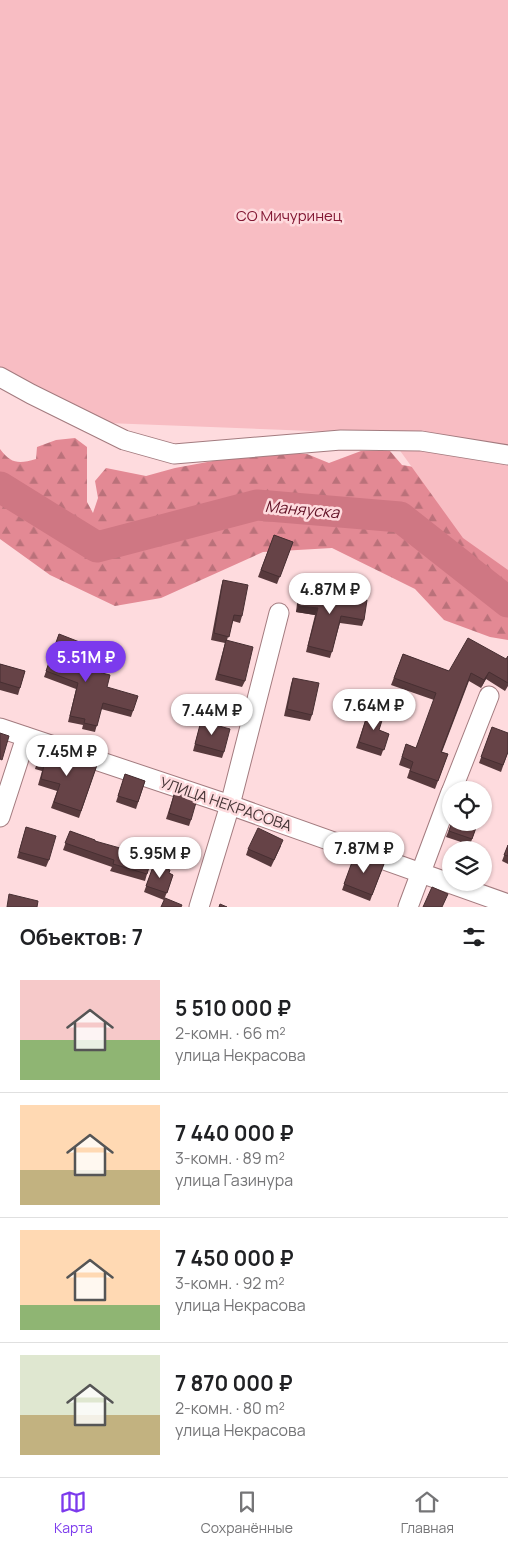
<!DOCTYPE html>
<html lang="ru">
<meta charset="utf-8">
<style>
:root{--surface:#fff;--page:#f2f2f2;--text:#202124;--muted:#757577;--line:#e0e0e0;--accent:#7c3aed}
body{margin:0;font-family:Manrope,sans-serif;background:var(--page);color:var(--text);height:100vh;display:flex;flex-direction:column;font-size:19px;white-space:nowrap}
*{box-sizing:border-box;margin:0}
p{font-size:16px;color:var(--muted)}
.icon{flex:none;width:28px;height:28px;fill:none;stroke:currentColor;stroke-width:2;stroke-linecap:round;stroke-linejoin:round}
.map{position:relative;height:907px;overflow:hidden}
.sheet{display:flex;flex-direction:column;background:var(--surface);flex:1}
.sheet>*{flex:none}
.fabs{position:absolute;left:442px;top:781px;display:grid;gap:10px}
.fabs a{display:grid;place-items:center;width:50px;height:50px;border-radius:50%;background:var(--surface);box-shadow:0 1px 4px #0004;font-size:25px}
.price{position:absolute;translate:-50% -42px;padding:0 11px;border-radius:18px;background:#fff;color:#222;font-size:16px;line-height:32px;filter:drop-shadow(0 1px 2px #0008)}
.price::after{content:'';position:absolute;left:50%;top:30px;width:15px;height:11px;margin-left:-8px;background:inherit;clip-path:polygon(0 0,100% 0,50% 100%)}
.price.current{background:var(--accent);color:#fff}
ul{padding:0;list-style:none}
li{display:flex;align-items:center;gap:15px;height:125px;padding:0 20px}
li+li{border-top:1px solid var(--line)}
li span{display:grid;place-items:center;flex:none;width:140px;height:100px;border-radius:0px;color:#555}
li>.icon{margin-inline-start:auto}
span .icon{width:60px;height:60px;fill:#fffc;stroke-width:1}
li b{font-size:21px}
h2{display:flex;justify-content:space-between;align-items:center;height:60px;padding:0 20px;font-size:21px}
.dock{display:flex;justify-content:space-around;align-items:center;height:70px;border-top:1px solid var(--line);background:var(--surface);font-size:14px;color:var(--muted)}
.dock a{display:grid;justify-items:center;gap:2px}
.dock .current{color:var(--accent)}
.map>svg:first-child{display:block}
.forest{fill:url(#forest-firs)}
.garden{fill:#f8bdc3}
.lines{fill:none;stroke-linecap:round;stroke-linejoin:round}
.river{stroke:#cf7783;stroke-width:31}
.minor-casing{stroke:#a37b7f;stroke-width:21}
.minor{stroke:#fff;stroke-width:19}
.wall{fill:#583a3d}
.shaded-wall{fill:#472f32}
.building{fill:#664347;stroke:#472f32}
.labels{text-anchor:middle;dominant-baseline:central;stroke-width:5;stroke-linejoin:round;paint-order:stroke}
.park-label{font-size:15px;fill:#821733;stroke:#fedbde}
.street-label{font-size:15px;fill:#453435;stroke:#fedbde}
.water-label{font-size:16px;font-style:italic;fill:#631327;stroke:#fedbde}
</style>
<div class="map">
<svg width="508" height="907" viewBox="0 0 508 907">
<defs>
<pattern id="forest-firs" width="22" height="20" patternUnits="userSpaceOnUse" patternTransform="scale(1.25)"><rect width="22" height="20" fill="#e38994"/><path d="M5 1l3.5 6h-7zM16 11l3.5 6h-7z" fill="#ba717a"/></pattern>
</defs>
<rect width="100%" height="100%" fill="#fedbde"/>
<path class="forest" d="M75,438L87,447V502L93,513L98,498L95,481L106,468L146,476L175,468L261,452L307,454L329,463L361,451H390L402,465L420,468L508,498V640L490,637L444,620L415,589L332,548L263,552L161,598L115,606L50,575L0,539V449C11,464 19,464 36,459L37,447L56,440Z"/>
<path class="garden" d="M0,0H508V570L463,538L388,434L107,423L0,369Z"/>
<g class="lines">
<path class="river" d="M0,487L97,547L257,505L400,517L508,602"/>
<defs>
<g id="minor">
<path d="M0,377L31,394L124,440L174,454L341,440L421,441L508,455"/>
<path d="M0,728L230,805L508,904"/>
<path d="M452,790L489,696"/>
<path d="M0,817L26,737"/>
<path d="M199,907L230,805L279,613"/>
<path d="M408,907L451,792"/>
</g>
</defs>
<use href="#minor" class="minor-casing"/>
<use href="#minor" class="minor"/>
</g>
<g class="wall">
<path d="M274,535L293,542L277,584L258,577Z"/>
<path d="M223,580L242,616L240,623L233,621L227,640L245,681L242,687L215,680L225,643L211,640L221,587Z"/>
<path d="M300,588L364,620L362,626L340,623L330,658L306,652L315,615L296,612L298,595Z"/>
<path d="M59,634L74,666L107,687L133,711L131,717L101,709L95,732L82,729L83,725L68,722L76,689L44,677Z"/>
<path d="M403,654L449,671L506,659L508,656V686L505,691L486,679L481,688L469,681L442,752L448,754L435,789L407,778L410,769L399,765L406,744L416,748L434,700L391,685Z"/>
<path d="M0,664L25,671L18,695L0,690Z"/>
<path d="M293,678L312,715L310,721L284,716L291,684Z"/>
<path d="M369,709L379,730L389,734L381,756L356,748Z"/>
<path d="M201,721L224,752L222,758L193,751Z"/>
<path d="M492,727L508,752L501,772L479,763Z"/>
<path d="M42,746L97,765L79,818L51,808L57,791L38,785L42,771L35,769Z"/>
<path d="M125,774L145,781L136,809L116,802Z"/>
<path d="M175,791L191,820L189,826L166,819Z"/>
<path d="M452,822H478L470,845L446,837Z"/>
<path d="M26,827L49,860L46,867L17,858Z"/>
<path d="M70,831L95,841L147,874L145,881L110,871L112,867L63,850Z"/>
<path d="M508,845V864L502,861Z"/>
<path d="M281,846L271,867L246,855L248,849Z"/>
<path d="M355,854L384,864L370,901L342,890Z"/>
<path d="M154,864L173,875L164,900L144,892Z"/>
</g>
<g class="shaded-wall">
<path d="M298,606L318,608L315,615L296,612Z"/>
<path d="M489,672L486,679L481,688L484,680Z"/>
</g>
<g class="building">
<path d="M274,535L293,542L280,577L261,570Z"/>
<path d="M223,580L248,585L242,616L234,615L229,637L214,633Z"/>
<path d="M300,588L367,600L364,620L341,616L332,652L308,646L318,608L298,606Z"/>
<path d="M59,634L82,643L74,666L110,675L107,687L138,696L133,711L103,703L97,726L84,723L85,719L70,716L78,683L46,671Z"/>
<path d="M468,638L506,659L508,656V683L489,672L484,680L471,673L441,752L448,754L438,781L410,771L413,762L402,757L406,744L416,748L436,693L394,678L403,654L449,671Z"/>
<path d="M226,640L253,647L245,681L218,674Z"/>
<path d="M0,664L25,671L20,688L0,682Z"/>
<path d="M293,678L319,683L312,715L287,709Z"/>
<path d="M369,709L384,714L379,730L389,734L384,750L359,742Z"/>
<path d="M201,721L230,729L224,752L195,744Z"/>
<path d="M492,727L508,733V752L503,765L481,757Z"/>
<path d="M0,733L9,736L2,760L0,759Z"/>
<path d="M42,746L97,765L81,811L54,802L60,784L41,779L44,765L37,763Z"/>
<path d="M125,774L145,781L138,802L118,796Z"/>
<path d="M175,791L197,799L191,820L169,813Z"/>
<path d="M452,822H478L472,839L449,831Z"/>
<path d="M26,827L56,836L49,860L19,852Z"/>
<path d="M258,828L283,840L274,860L248,849Z"/>
<path d="M70,831L95,840V841L152,857L147,874L113,864L114,860L65,843Z"/>
<path d="M508,845V856L504,855Z"/>
<path d="M355,854L384,864L372,895L344,884Z"/>
<path d="M154,864L170,870L169,873L173,875L167,893L146,886Z"/>
<path d="M432,887L448,894L442,907H423Z"/>
<path d="M9,894L38,901L37,907H7Z"/>
<path d="M165,898L182,905L181,907H161Z"/>
<path d="M220,904L227,907H219Z"/>
</g>
<g class="labels">
<g class="park-label">
<text x="289" y="215">СО Мичуринец</text>
</g>
<g class="street-label">
<text transform="translate(226 804) rotate(19)">УЛИЦА НЕКРАСОВА</text>
</g>
<g class="water-label">
<text transform="translate(302 509) rotate(5)">Маняуска</text>
</g>
</g>
</svg>
<div class="fabs">
<a><svg class="icon" aria-label="locate" viewBox="0 0 24 24"><circle cx="12" cy="12" r="6"/><path d="M12 2v4M12 18v4M2 12h4M18 12h4"/></svg></a>
<a><svg class="icon" aria-label="layers" viewBox="0 0 24 24"><path d="M12 4l9 5-9 5-9-5zM3 14l9 5 9-5"/></svg></a>
</div>
<b class="price" style="left:330px;top:615px">4.87M ₽</b>
<b class="price current" style="left:86px;top:683px">5.51M ₽</b>
<b class="price" style="left:374px;top:731px">7.64M ₽</b>
<b class="price" style="left:212px;top:736px">7.44M ₽</b>
<b class="price" style="left:67px;top:777px">7.45M ₽</b>
<b class="price" style="left:364px;top:874px">7.87M ₽</b>
<b class="price" style="left:160px;top:879px">5.95M ₽</b>
</div>
<section class="sheet">
<h2>Объектов: 7<svg class="icon" aria-label="filters" viewBox="0 0 24 24"><path d="M4 7h16M4 17h16"/><circle cx="9" cy="7" r="2"/><circle cx="15" cy="17" r="2"/></svg></h2>
<ul>
<li><span style="background:linear-gradient(#f6c9c9 60%,#8fb573 0)"><svg class="icon" aria-label="home" viewBox="0 0 24 24"><path d="M3 11l9-7 9 7M6 9v11h12V9"/></svg></span><div><b>5 510 000 ₽</b><p>2-комн. · 66 m²</p><p>улица Некрасова</p></div></li>
<li><span style="background:linear-gradient(#ffd9b3 65%,#c2b280 0)"><svg class="icon" aria-label="home" viewBox="0 0 24 24"><path d="M3 11l9-7 9 7M6 9v11h12V9"/></svg></span><div><b>7 440 000 ₽</b><p>3-комн. · 89 m²</p><p>улица Газинура</p></div></li>
<li><span style="background:linear-gradient(#ffd9b3 75%,#8fb573 0)"><svg class="icon" aria-label="home" viewBox="0 0 24 24"><path d="M3 11l9-7 9 7M6 9v11h12V9"/></svg></span><div><b>7 450 000 ₽</b><p>3-комн. · 92 m²</p><p>улица Некрасова</p></div></li>
<li><span style="background:linear-gradient(#dfe7d0 60%,#c2b280 0)"><svg class="icon" aria-label="home" viewBox="0 0 24 24"><path d="M3 11l9-7 9 7M6 9v11h12V9"/></svg></span><div><b>7 870 000 ₽</b><p>2-комн. · 80 m²</p><p>улица Некрасова</p></div></li>
</ul>
</section>
<nav class="dock">
<a class="current"><svg class="icon" aria-label="map" viewBox="0 0 24 24"><path d="M3 6l6-2 6 2 6-2v14l-6 2-6-2-6 2zM9 4v14M15 6v14"/></svg>Карта</a>
<a><svg class="icon" aria-label="saved" viewBox="0 0 24 24"><path d="M7 4h10v16l-5-4-5 4z"/></svg>Сохранённые</a>
<a><svg class="icon" aria-label="home" viewBox="0 0 24 24"><path d="M3 11l9-7 9 7M6 9v11h12V9"/></svg>Главная</a>
</nav>
